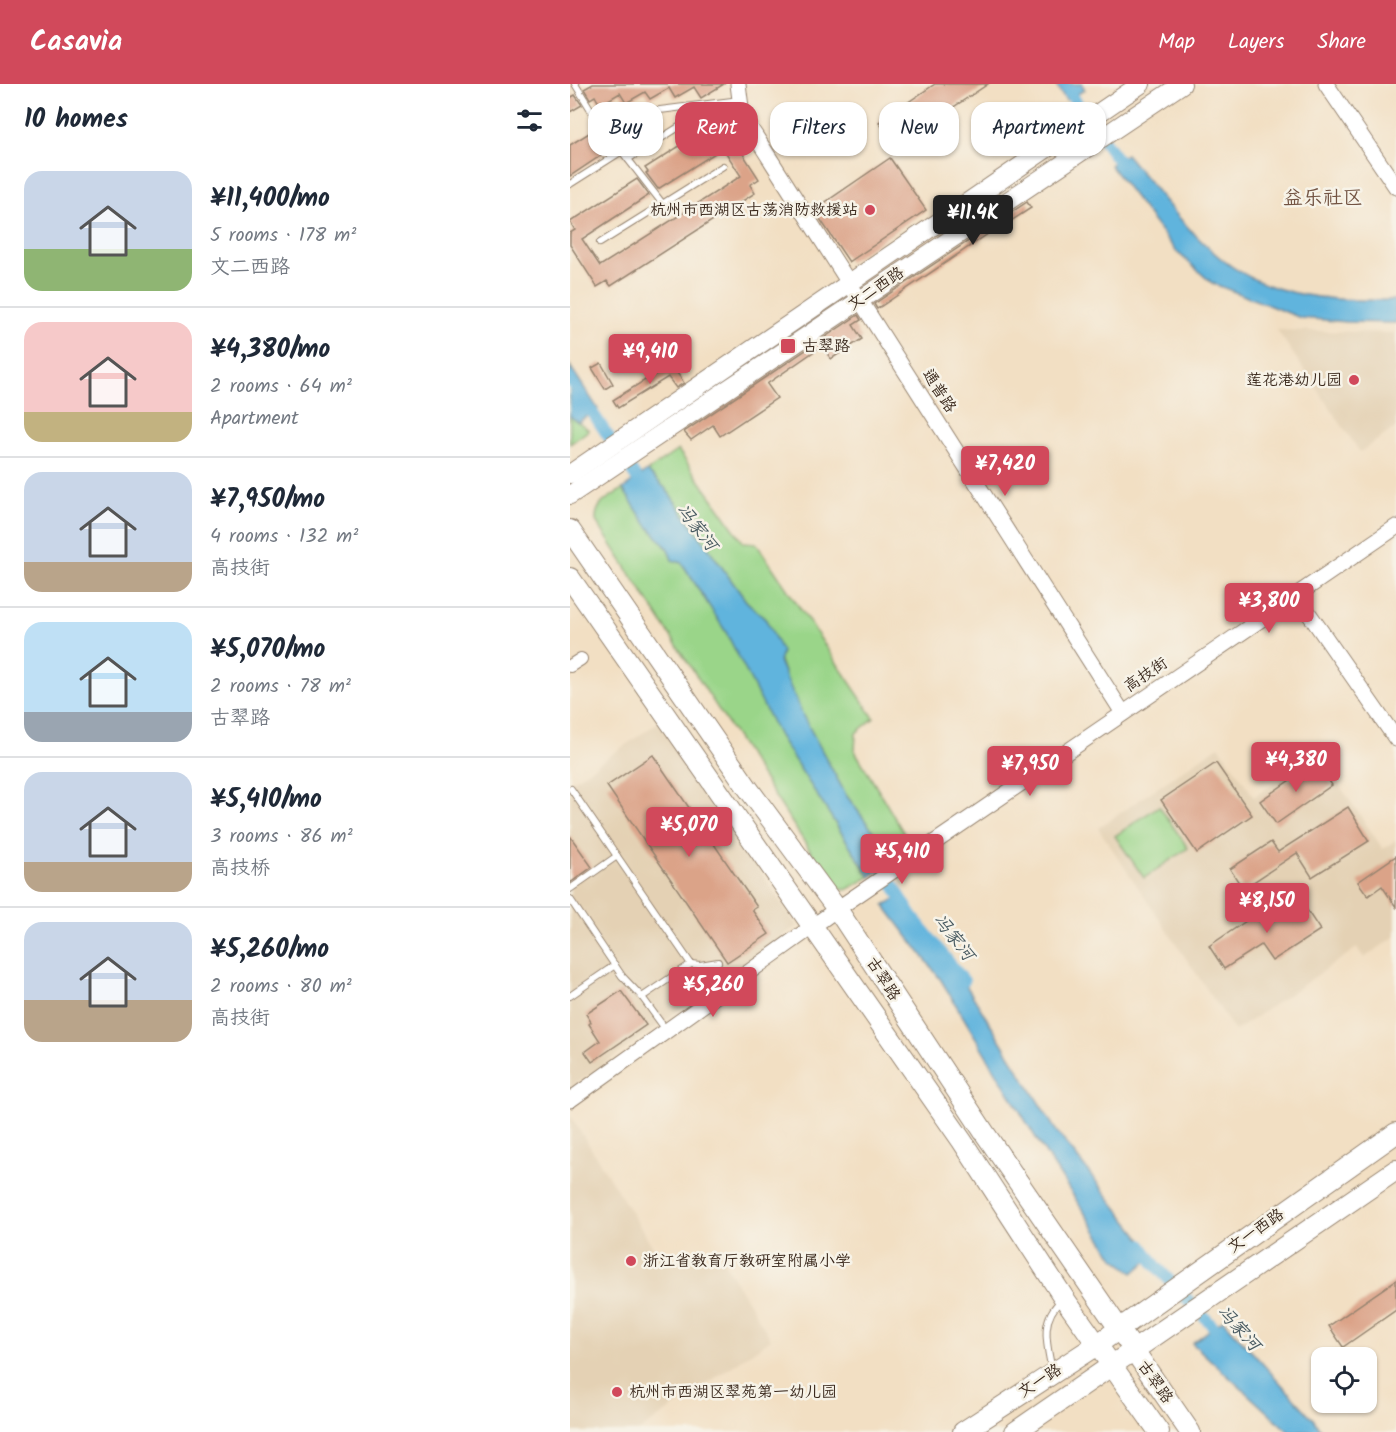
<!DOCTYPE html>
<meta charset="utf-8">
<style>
:root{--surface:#fff;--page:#f2f2f3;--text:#1f2937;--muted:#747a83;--line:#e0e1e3;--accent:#d1495b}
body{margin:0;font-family:Kalam,"LXGW WenKai TC",sans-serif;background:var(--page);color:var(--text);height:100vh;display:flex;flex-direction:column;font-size:22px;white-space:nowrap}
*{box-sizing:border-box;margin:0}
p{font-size:20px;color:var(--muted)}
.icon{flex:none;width:33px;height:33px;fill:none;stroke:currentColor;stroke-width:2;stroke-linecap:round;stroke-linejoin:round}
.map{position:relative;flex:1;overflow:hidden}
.panel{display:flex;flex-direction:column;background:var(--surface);width:570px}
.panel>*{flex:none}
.hud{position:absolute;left:18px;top:18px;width:570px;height:54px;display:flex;gap:12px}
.controls{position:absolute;left:741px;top:1263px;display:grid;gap:12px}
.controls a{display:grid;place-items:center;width:66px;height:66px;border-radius:12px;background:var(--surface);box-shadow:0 2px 4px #0004;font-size:30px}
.price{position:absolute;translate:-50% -51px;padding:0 14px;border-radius:6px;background:var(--accent);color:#fff;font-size:20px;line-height:39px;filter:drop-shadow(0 2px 3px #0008)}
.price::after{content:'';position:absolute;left:50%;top:36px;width:18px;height:14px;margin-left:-9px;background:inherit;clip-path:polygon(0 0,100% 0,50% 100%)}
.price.on{background:#222;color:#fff}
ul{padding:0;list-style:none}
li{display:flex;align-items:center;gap:18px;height:150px;padding:0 24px}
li+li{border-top:2px solid var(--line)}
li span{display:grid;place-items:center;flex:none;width:168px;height:120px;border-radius:18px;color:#555}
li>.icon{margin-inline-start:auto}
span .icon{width:72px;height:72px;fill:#fffc;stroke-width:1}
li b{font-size:26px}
h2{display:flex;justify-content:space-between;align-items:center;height:72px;padding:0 24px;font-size:26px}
.pill{padding:0 21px;border-radius:18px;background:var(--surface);box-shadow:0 2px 4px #0004;font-size:21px;line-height:54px}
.pill.on{background:var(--accent);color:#fff}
header{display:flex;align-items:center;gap:36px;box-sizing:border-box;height:84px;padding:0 30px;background:var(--accent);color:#fff}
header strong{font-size:28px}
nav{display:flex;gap:33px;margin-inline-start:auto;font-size:21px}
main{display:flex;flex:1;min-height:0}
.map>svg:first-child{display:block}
.built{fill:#e4d1b4}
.green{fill:#9ad589;stroke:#6a8054;stroke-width:1.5}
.water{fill:#61b4dd;stroke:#4e6f7e;stroke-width:1.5}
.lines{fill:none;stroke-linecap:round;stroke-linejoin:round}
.canal{stroke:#61b4dd;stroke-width:12}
.building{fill:#dba388}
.service-casing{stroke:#968470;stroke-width:8}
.minor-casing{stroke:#968470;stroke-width:14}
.tertiary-casing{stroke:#968470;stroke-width:17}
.secondary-casing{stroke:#968470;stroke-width:20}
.primary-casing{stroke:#968470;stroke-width:22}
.service{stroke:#fff;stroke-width:6}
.minor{stroke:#fff;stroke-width:12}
.tertiary{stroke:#fff;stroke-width:15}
.secondary{stroke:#fff;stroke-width:18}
.primary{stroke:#fff;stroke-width:20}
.poi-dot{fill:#d1495b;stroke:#f7f3e8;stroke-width:2}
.labels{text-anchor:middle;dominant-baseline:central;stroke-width:5;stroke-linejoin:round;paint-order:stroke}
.poi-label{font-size:16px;fill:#3b2a1e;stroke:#f7f3e8;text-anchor:start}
.street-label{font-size:16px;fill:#3b2a1e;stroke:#f7f3e8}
.water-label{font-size:18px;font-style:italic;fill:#485a61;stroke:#f7f3e8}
.quarter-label{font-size:20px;fill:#735443;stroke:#f7f3e8}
</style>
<header>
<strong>Casavia</strong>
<nav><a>Map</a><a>Layers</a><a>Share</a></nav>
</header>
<main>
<section class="panel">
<h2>10 homes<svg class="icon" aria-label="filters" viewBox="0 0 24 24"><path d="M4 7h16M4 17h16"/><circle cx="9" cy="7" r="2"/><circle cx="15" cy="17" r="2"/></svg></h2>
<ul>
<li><span style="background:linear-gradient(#c9d6e8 65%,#8fb573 0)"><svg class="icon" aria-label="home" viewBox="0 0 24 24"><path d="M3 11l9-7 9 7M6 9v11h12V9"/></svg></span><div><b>¥11,400/mo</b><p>5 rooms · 178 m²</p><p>文二西路</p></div></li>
<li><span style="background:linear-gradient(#f6c9c9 75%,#c2b280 0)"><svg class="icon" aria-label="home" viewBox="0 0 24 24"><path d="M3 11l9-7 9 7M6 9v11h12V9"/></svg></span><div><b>¥4,380/mo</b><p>2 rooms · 64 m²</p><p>Apartment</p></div></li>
<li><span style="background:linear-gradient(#c9d6e8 75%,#b9a48a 0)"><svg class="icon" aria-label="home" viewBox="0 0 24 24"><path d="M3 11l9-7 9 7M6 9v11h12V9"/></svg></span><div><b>¥7,950/mo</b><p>4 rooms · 132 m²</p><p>高技街</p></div></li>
<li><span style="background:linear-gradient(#bfe0f5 75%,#9aa5b1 0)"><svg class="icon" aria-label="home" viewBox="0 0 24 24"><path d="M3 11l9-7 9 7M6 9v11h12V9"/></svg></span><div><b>¥5,070/mo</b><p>2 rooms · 78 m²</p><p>古翠路</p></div></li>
<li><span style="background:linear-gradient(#c9d6e8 75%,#b9a48a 0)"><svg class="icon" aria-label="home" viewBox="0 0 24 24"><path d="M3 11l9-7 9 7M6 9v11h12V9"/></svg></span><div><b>¥5,410/mo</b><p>3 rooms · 86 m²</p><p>高技桥</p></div></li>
<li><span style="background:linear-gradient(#c9d6e8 65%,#b9a48a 0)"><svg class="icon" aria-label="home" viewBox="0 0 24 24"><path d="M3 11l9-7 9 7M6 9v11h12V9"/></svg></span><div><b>¥5,260/mo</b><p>2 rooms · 80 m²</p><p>高技街</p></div></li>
</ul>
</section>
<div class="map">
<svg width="826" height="1348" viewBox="0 0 826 1348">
<rect width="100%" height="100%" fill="#f7f3e8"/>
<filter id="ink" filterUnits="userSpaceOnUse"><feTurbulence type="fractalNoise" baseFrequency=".0167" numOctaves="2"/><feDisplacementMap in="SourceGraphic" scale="12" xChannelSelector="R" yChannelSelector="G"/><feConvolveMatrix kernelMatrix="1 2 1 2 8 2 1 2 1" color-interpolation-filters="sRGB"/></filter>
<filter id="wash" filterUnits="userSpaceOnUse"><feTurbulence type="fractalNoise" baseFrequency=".008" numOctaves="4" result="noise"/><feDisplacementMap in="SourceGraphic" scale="24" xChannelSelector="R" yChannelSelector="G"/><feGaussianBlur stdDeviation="1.35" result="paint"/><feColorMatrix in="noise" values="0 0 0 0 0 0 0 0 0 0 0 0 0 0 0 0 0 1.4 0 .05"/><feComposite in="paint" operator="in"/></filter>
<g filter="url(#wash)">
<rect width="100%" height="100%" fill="#f2dfc3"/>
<g class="built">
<path d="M707,246L826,249V343L790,368Z"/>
<path d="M89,638L227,842L0,1004V699Z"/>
<path d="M649,662L684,713L748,670L813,765L826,756V852L794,874L787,864L665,947L528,744Z"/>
<path d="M0,1031L91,1176L153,1177L201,1255L68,1348H0Z"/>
</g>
<g class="green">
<path d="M0,332L19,346L0,360Z"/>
<path d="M108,366L173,458L186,459L304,634L286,649L285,667L342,763L323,774L276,711L233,632L218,600L196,536L176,517L96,405L77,387Z"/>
<path d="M53,405L76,439L98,465L102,476L112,479L156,548L209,652L300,793L276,806L263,802L26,437C25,419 39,414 53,405Z"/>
<path d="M589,722L618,764L574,794L545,752Z"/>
</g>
<g class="water">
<path d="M485,0H512L515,6L496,16Z"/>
<path d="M556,70C585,104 613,143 648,172C697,214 765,218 826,216V239L777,238L731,234L642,199L606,167L540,81Z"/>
<path d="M0,282L28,325L8,338L0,332Z"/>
<path d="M77,387L96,405L176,517L196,536L212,568L209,577L233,632L276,711L323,774L300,793L209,652L156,548L112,479L102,476L98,465L76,440L53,405Z"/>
<path d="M331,812L343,832L386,885L487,1048L584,1171L563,1189L544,1174L469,1059L371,896L314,821Z"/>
<path d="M653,1236L744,1336L752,1348H719L622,1259Z"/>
</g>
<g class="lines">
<g class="canal">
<path d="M493,0L555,86"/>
<path d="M0,295L75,407"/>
<path d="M304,769L342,832L394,897"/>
<path d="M571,1161L586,1182L655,1255"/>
</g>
</g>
<g id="blocks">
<g class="building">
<path d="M23,0H154L131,14L124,3L105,14L99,4L80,15L75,8L56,19L50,9L30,21L25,12L20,15L14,5Z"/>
<path d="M365,0H418L325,62L309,38Z"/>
<path d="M5,11L12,21L0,28V14Z"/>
<path d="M27,44L42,64L0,92V61Z"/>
<path d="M157,45L189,95L180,101L185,109L41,202L37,197L27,203L0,161V149L5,146L0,138L67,95L79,111L12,155L30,182L171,92L153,64L88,105L76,89L78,88L75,84L130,49L136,59Z"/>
<path d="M320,74L356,126L279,178L244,126Z"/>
<path d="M457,118L461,124L441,137L440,135L307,225L304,220Z"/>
<path d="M288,231L291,236L283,241L292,255L261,275L252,262L197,300L207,314L150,352L143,341L121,356L114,348Z"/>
<path d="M31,279L43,300L35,305L22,284Z"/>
<path d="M101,280L114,299L106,304L98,293L48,324L43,316Z"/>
<path d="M83,671L187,823L182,826L199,850L157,878L37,702Z"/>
<path d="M746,678L762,701L706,740L690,717Z"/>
<path d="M646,679L682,731L627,769L591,716Z"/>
<path d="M778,723L799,757L742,793L727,769L673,805L660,785L701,758L708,768Z"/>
<path d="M0,752L22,783L0,799Z"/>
<path d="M826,772V823L812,802L798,812L788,798Z"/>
<path d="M729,814L750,846L702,877L691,861L654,885L639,862L697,823L702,831Z"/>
<path d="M51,907L76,941L22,978L15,968L30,957L19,940L21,938L16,930Z"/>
<path d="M826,1196V1226L773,1263L759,1242Z"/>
</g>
</g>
</g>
<g filter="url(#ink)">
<use href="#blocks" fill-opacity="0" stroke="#968470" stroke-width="1.5"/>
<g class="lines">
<defs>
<g id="service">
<path d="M5,0L26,34L92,119"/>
<path d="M26,34L170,16"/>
<path d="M58,75L144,21"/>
<path d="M0,100L52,67"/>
<path d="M30,159L153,82"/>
<path d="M1,705L121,880"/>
<path d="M0,805L47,772"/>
<path d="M0,815L52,892L72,913L96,946"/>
<path d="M0,912L45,881"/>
<path d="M72,913L121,880L130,881L148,878"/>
<path d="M482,1287C477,1261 469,1235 492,1216"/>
</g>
<path id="minor" d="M0,582L11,575"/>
<g id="tertiary">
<path d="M168,0L172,31L553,629"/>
<path d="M756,0L826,103"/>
<path d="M726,511L826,655"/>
<path d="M0,1016L267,825L826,443"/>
</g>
<g id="secondary">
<path d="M0,390L571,0"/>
<path d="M0,411L612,0"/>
</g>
<g id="primary">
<path d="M0,446L177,703L267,825L416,1051L620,1348"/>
<path d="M0,494L392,1057L494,1214L589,1348"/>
<path d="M393,1348L528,1260L826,1049"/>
<path d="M445,1348L826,1086"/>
</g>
</defs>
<use href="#service" class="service-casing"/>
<use href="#minor" class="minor-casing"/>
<use href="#tertiary" class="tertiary-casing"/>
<use href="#secondary" class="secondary-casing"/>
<use href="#primary" class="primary-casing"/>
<use href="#service" class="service"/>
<use href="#minor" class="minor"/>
<use href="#tertiary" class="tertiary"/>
<use href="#secondary" class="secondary"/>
<use href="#primary" class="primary"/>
</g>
</g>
<g class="poi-dot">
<circle cx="300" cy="126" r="6"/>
<rect x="210" y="254" width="16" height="16" rx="3"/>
<circle cx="784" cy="296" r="6"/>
<circle cx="61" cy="1177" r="6"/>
<circle cx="47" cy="1308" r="6"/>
</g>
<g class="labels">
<g class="poi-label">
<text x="288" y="126" text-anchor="end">杭州市西湖区古荡消防救援站</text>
<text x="232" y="262">古翠路</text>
<text x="772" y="296" text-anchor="end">莲花港幼儿园</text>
<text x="73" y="1177">浙江省教育厅教研室附属小学</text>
<text x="59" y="1308">杭州市西湖区翠苑第一幼儿园</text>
</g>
<g class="street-label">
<text transform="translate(306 205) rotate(-34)">文二西路</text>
<text transform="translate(369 307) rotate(57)">通普路</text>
<text transform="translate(576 591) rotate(-34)">高技街</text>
<text transform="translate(313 895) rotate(57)">古翠路</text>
<text transform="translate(686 1147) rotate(-35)">文一西路</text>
<text transform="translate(470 1297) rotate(-33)">文一路</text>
<text transform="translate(585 1298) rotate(55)">古翠路</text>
</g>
<g class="water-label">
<text transform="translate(126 444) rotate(52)">冯家河</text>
<text transform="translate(383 854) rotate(52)">冯家河</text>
<text transform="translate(668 1245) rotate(48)">冯家河</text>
</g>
<g class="quarter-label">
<text x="753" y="115">益乐社区</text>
</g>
</g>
</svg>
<div class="controls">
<a><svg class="icon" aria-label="locate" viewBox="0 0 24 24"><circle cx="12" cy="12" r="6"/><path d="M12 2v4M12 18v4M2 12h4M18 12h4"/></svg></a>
</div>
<b class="price on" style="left:403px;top:162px">¥11.4K</b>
<b class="price" style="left:80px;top:301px">¥9,410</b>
<b class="price" style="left:435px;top:413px">¥7,420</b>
<b class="price" style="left:699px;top:550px">¥3,800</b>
<b class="price" style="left:726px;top:709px">¥4,380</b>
<b class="price" style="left:460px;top:713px">¥7,950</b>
<b class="price" style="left:119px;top:774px">¥5,070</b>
<b class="price" style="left:332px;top:801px">¥5,410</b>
<b class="price" style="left:697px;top:850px">¥8,150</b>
<b class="price" style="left:143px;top:934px">¥5,260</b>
<div class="hud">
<a class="pill">Buy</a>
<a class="pill on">Rent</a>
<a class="pill">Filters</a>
<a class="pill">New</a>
<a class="pill">Apartment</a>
</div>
</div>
</main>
